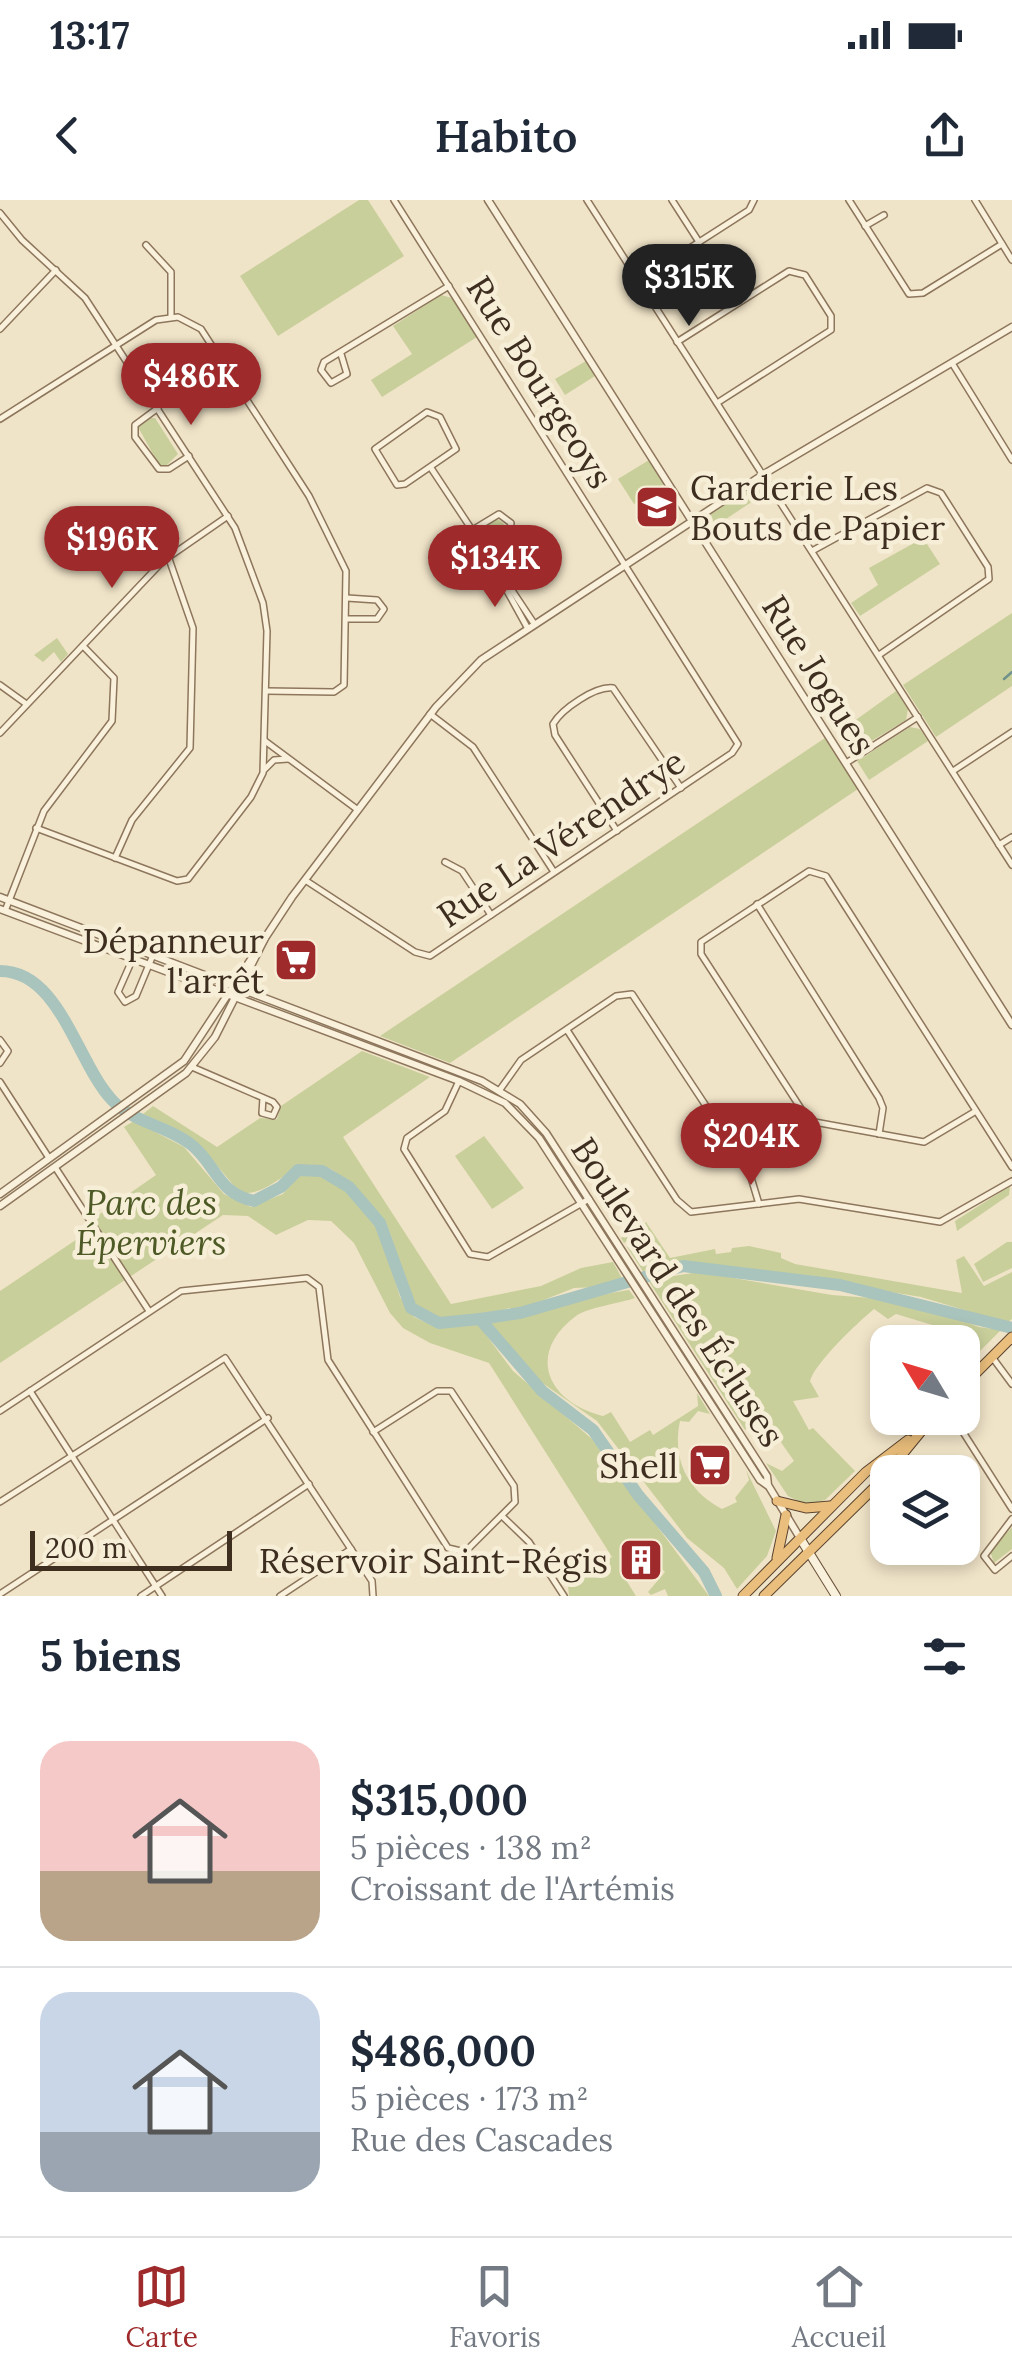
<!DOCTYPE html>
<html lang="fr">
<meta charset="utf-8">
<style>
:root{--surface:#fff;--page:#f2f2f3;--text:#1f2937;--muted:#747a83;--line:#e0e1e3;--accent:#9e2a2b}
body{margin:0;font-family:Lora,serif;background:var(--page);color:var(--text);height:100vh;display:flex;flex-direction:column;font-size:38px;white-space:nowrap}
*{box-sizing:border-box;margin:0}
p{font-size:32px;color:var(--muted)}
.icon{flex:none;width:55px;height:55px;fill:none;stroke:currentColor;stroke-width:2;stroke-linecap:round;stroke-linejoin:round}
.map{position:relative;height:1396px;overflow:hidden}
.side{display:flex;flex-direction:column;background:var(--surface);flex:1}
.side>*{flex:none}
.needle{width:65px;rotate:308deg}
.buttons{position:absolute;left:870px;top:1125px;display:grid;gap:20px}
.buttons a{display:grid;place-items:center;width:110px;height:110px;border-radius:20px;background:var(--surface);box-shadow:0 5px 15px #0003;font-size:50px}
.scale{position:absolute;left:30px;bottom:25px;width:202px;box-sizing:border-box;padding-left:10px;border:5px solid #3d2e20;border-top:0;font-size:28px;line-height:35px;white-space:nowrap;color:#3d2e20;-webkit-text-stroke:8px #f7eed8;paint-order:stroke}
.price{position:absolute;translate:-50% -85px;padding:0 22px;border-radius:35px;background:var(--accent);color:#fff;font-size:32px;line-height:65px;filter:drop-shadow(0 2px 5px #0008)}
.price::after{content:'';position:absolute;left:50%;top:60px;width:30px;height:22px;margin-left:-15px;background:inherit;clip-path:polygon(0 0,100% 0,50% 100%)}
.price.active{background:#222;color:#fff}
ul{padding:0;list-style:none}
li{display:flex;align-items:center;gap:30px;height:250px;padding:0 40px}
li+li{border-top:2px solid var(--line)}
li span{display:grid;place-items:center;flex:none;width:280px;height:200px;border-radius:30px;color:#555}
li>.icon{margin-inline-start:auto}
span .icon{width:120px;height:120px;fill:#fffc;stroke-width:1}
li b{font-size:42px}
h2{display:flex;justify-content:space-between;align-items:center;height:120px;padding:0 40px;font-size:42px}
.status{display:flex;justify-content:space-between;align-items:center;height:70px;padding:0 50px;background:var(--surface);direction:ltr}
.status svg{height:28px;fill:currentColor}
header{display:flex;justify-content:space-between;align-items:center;height:130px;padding:0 40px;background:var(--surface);font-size:45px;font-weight:600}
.tab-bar{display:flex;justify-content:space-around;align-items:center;height:140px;border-top:2px solid var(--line);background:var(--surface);font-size:28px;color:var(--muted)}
.tab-bar a{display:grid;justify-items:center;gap:5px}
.tab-bar .active{color:var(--accent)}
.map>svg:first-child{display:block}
.green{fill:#c9cf9b}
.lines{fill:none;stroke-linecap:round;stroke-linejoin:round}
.stream{stroke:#6f938a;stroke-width:2.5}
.river{stroke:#a9c4bc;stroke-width:12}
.minor-casing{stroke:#8d765c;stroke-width:8}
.tertiary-casing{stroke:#8d765c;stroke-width:9}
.secondary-casing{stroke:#6f573f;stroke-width:10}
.trunk-casing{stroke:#5b4430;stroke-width:11}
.minor{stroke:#faf1dc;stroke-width:5}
.tertiary{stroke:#faf1dc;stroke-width:6}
.secondary{stroke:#faf1dc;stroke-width:8}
.trunk{stroke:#eabe7c;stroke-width:9}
.labels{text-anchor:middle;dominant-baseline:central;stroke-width:9;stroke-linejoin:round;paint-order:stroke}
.street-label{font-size:35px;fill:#3d2e20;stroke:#f7eed8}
.poi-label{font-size:35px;fill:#3d2e20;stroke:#f7eed8;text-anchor:end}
.park-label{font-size:35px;font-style:italic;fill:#4d5a26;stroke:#f7eed8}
</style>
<div class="status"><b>13:17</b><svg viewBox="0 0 49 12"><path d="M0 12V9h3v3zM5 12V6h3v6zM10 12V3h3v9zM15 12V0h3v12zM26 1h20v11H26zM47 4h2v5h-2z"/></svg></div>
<header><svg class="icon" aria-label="back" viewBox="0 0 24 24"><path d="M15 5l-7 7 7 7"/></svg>Habito<svg class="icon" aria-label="share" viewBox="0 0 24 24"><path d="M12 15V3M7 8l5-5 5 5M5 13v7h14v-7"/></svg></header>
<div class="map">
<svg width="1012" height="1396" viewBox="0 0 1012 1396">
<rect width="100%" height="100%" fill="#f0e4c8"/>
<g class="green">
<path d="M359,0H368L404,56L278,136L240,76Z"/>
<path d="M441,95L452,98L477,137L382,197L371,180L412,154L393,126Z"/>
<path d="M586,161L595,176L565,195L555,179Z"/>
<path d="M150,218H155L178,254L166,266L159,265L138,227Z"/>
<path d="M649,260L664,284L634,304L618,279Z"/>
<path d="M756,285L768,291L711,329L706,323L709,315Z"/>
<circle cx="494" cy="331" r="12"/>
<path d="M923,338L940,364L860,416L851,403L878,385L869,368Z"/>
<path d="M466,339L475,352L455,365L448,364L445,352Z"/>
<path d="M1012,413V486L936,537L903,485Z"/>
<path d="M57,438L68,454L61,462L54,452L43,462L34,455Z"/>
<path d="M896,491L908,509L906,520L852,553L839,532Z"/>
<path d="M910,527L920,529L928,541L869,580L857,561Z"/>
<path d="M825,538L858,589L450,863L380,836Z"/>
<path d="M362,851L430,877L343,937L451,1104L541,1086L581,1068L613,1062L623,1080L602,1087L574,1088L516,1111L509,1108C478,1119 419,1131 404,1092C398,1075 397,1055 392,1039C385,1016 361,994 344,980C337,974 334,969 325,967C290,957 275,996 240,993L198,943L143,914L153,906L217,947L260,918L277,919L281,906Z"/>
<path d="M134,921L184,947L224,994L251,1007L283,994L299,973L319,974L354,995L380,1031L400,1097L414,1117L438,1128L478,1124L513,1171L592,1239L709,1396H668L665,1389L651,1395L648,1392L665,1372L657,1364L648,1368L655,1355L645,1346L621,1372L636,1396H569L568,1386L612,1357L489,1163L430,1143L403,1128L390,1113L354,1043L331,1021L308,1020L276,1035L248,1016L223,1015L0,1163V1091L98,1025L94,1018L156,975L124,927Z"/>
<path d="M484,936L524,988L492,1009L455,956Z"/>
<path d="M1010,986L1009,995L957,1031L955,1021Z"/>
<path d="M646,1022L670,1058L715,1049L716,1054L731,1052L732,1048L749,1046L781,1053V1058L795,1064L962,1093L956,1060L964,1056L984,1086L1012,1072V1119L1007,1123L921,1097L746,1068L693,1064L644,1073L627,1047L632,1046L641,1058L654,1048L642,1031L624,1043L621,1038Z"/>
<path d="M1007,1042H1012V1068L983,1082L974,1064Z"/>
<path d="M699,1072L832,1095L910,1101L979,1127L1001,1130L963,1168L962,1142H922L939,1127L896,1114L888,1119L874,1109C857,1123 815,1163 810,1181L819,1197L793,1201L809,1230L813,1228L855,1271L825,1300L806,1305L788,1296L766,1263L782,1271L794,1261L764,1218L745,1230L648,1080Z"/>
<path d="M629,1090L635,1098C621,1103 586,1108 576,1116C525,1154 548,1203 603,1216L611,1212L630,1242L650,1230L653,1235L698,1206L697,1193L710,1214L698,1211L689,1222L680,1221C672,1259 687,1290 722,1309L737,1302L735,1298L749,1280L746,1270L776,1331L767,1356L737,1389L724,1368L687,1338L597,1221L528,1173L489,1123V1119C537,1114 581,1097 629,1090Z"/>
<path d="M1012,1327V1349L994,1363L990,1351Z"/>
</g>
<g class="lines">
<path class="stream" d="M1004,479L1012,472"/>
<g class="river">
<path d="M0,771C60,771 77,863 112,900C133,923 169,926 193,946C217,967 218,993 254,1001L281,987L298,970L322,971L349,987L380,1023L411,1108L439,1123L480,1119L542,1191L593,1230L638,1295L704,1372L716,1396"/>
<path d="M480,1119L520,1113L683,1066L840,1085L1012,1128"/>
</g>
<defs>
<g id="minor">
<path d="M587,0L1012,665"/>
<path d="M672,0L699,42"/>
<path d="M849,0L909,94L923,93L1002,44"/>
<path d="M975,0L1012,60"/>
<path d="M0,13L22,40L85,98L235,328L263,403L267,431L263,573L251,597L188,679L177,681L36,628"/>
<path d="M865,26L884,15"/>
<path d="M146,45L171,72V116"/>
<path d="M640,80L749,10L754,0"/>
<path d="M0,129L56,70"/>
<path d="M677,142L789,71L805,75L831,116V130L717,203"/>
<path d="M341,154L347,174L331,183L321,170L324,162L449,86"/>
<path d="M952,163L1012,260"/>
<path d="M158,208L135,225V237L159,269H169L189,256"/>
<path d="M427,212L440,217L456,249L405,284L397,285L375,249Z"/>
<path d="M0,219L156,120L178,117L201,129L309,296L346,371L344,485L334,492L266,491"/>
<path d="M431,268L533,422"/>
<path d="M499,314L511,323L509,336L456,369L444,367L439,356L443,348Z"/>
<path d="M812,351L927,288L941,293L988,367L989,379L879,455"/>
<path d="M501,380L527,427"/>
<path d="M346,419H377L384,409L377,400L347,398"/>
<path d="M0,485L25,503"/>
<path d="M430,514L473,547L554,672"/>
<path d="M0,533L163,361L228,316"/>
<path d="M265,541L358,610"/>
<path d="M846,563L918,517"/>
<path d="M264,570L274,560L288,559"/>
<path d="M953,571L1012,532"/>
<path d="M617,631L555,535L553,524C562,509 595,486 613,488L681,588"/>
<path d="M999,645L1012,637"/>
<path d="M115,658L132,620L190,548L193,428L168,356"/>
<path d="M445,662L462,671L491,715"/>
<path d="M305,680L415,752L430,756L732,553L738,544L394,0"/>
<path d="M757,704L879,898L883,908L879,934"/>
<path d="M5,711L44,611L112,521L114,478L84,447"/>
<path d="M137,749L118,792L125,802L136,796L153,755"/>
<path d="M567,830L677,1000L691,1012L799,999L940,1022L1012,981"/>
<path d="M0,840L8,851L0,863"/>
<path d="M192,867L273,902L277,907L273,916L262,913L263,898"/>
<path d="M459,881L445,911L407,938L404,949L470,1054L488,1057L589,999"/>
<path d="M0,882L49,958"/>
<path d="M499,891L521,860L616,796L632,794L749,971L759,1004"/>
<path d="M976,911L924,942L809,921L701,754V742L809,671L826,676L1012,967"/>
<path d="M55,967L149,1111"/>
<path d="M992,1157L1012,1184"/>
<path d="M30,1191L162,1396"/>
<path d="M0,1211L181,1091L307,1078L319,1087L328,1160L448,1348L465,1352L515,1302L514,1286L451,1191H437L373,1232"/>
<path d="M954,1218L1012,1309"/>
<path d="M0,1302L225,1158L372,1381L373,1396"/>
<path d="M502,1316L529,1342L564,1396"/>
<path d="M1012,1319L984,1356L995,1370L1012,1356"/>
<path d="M0,1394L268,1218"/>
<path d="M141,1396L309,1284"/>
<path d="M280,1396L351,1349"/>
</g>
<g id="tertiary">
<path d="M488,0L1012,825"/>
<path d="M0,697L482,881L520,904L546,933L767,1276L768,1285L800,1338"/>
<path d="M0,709L459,881L505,903L539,938L760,1280L767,1285"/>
<path d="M0,994L184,861L292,697L436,507L481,460L764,274L1012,127"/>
<path d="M0,1006L186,873L215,837L264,740"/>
</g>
<path id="secondary" d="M800,1338L836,1396"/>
<g id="trunk">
<path d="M962,1187L1012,1137"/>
<path d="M777,1301L806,1308L830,1306"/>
<path d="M777,1358L786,1315"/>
<path d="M743,1396L866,1272L908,1240"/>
<path d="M764,1396L878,1284L932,1218"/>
</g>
</defs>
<use href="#minor" class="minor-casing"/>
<use href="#tertiary" class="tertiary-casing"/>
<use href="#secondary" class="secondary-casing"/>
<use href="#trunk" class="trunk-casing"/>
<use href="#minor" class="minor"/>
<use href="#tertiary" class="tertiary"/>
<use href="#secondary" class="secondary"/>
<use href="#trunk" class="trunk"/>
</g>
<defs>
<symbol id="school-square" viewBox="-11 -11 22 22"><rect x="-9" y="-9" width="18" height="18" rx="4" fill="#9e2a2b" stroke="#f7eed8"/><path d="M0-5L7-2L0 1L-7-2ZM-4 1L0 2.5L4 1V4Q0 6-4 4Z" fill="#fff"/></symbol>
<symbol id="supermarket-square" viewBox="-11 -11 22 22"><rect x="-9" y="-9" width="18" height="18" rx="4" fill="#9e2a2b" stroke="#f7eed8"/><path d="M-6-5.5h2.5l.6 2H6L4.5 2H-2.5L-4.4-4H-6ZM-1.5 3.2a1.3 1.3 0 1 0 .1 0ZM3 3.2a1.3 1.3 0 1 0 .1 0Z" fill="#fff"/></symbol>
<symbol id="building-square" viewBox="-11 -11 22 22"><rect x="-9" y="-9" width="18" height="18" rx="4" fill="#9e2a2b" stroke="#f7eed8"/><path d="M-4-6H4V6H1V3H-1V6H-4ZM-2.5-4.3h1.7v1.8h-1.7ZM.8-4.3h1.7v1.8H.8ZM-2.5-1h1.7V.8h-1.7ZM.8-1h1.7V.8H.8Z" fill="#fff"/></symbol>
</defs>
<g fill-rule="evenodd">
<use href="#school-square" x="632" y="282" width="50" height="50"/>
<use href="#supermarket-square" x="271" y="735" width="50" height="50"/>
<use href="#supermarket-square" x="685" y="1240" width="50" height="50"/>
<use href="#building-square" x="616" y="1335" width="50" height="50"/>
</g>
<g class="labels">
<g class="street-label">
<text transform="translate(540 182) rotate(58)">Rue Bourgeoys</text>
<text transform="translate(819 475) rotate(58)">Rue Jogues</text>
<text transform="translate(561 638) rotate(-34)">Rue La Vérendrye</text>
<text transform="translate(678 1092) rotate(57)">Boulevard des Écluses</text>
</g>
<g class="poi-label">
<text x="690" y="287" text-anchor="start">Garderie Les<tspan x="690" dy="40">Bouts de Papier</tspan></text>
<text x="264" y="740">Dépanneur<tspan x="264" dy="40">l'arrêt</tspan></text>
<text x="678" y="1265">Shell</text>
<text x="608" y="1360">Réservoir Saint-Régis</text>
</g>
<g class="park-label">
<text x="151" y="1002">Parc des<tspan x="151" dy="40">Éperviers</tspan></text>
</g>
</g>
</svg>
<div class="buttons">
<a><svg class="needle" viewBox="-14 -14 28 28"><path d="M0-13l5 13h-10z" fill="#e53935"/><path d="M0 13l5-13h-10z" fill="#747a83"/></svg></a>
<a><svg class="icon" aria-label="layers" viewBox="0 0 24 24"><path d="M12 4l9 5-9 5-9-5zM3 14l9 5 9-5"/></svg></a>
</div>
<div class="scale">200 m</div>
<b class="price active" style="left:689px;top:129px">$315K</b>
<b class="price" style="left:191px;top:228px">$486K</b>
<b class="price" style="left:112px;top:391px">$196K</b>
<b class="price" style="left:495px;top:410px">$134K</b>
<b class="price" style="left:751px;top:988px">$204K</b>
</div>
<section class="side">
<h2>5 biens<svg class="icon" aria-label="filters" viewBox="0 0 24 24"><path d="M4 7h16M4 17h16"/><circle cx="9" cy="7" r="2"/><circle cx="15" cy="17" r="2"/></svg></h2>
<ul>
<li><span style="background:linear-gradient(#f6c9c9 65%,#b9a48a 0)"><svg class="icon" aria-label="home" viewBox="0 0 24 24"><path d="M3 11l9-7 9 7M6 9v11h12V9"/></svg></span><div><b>$315,000</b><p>5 pièces · 138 m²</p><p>Croissant de l'Artémis</p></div></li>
<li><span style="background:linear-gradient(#c9d6e8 70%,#9aa5b1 0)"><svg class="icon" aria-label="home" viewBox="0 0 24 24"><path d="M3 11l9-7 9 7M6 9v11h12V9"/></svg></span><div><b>$486,000</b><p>5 pièces · 173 m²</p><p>Rue des Cascades</p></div></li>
</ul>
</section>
<nav class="tab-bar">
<a class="active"><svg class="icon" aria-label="map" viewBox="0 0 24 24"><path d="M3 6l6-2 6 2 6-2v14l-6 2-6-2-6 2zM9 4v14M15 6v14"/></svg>Carte</a>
<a><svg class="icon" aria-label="saved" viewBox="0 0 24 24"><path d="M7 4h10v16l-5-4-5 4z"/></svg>Favoris</a>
<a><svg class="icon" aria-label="home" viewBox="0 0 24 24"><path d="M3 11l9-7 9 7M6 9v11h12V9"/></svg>Accueil</a>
</nav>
